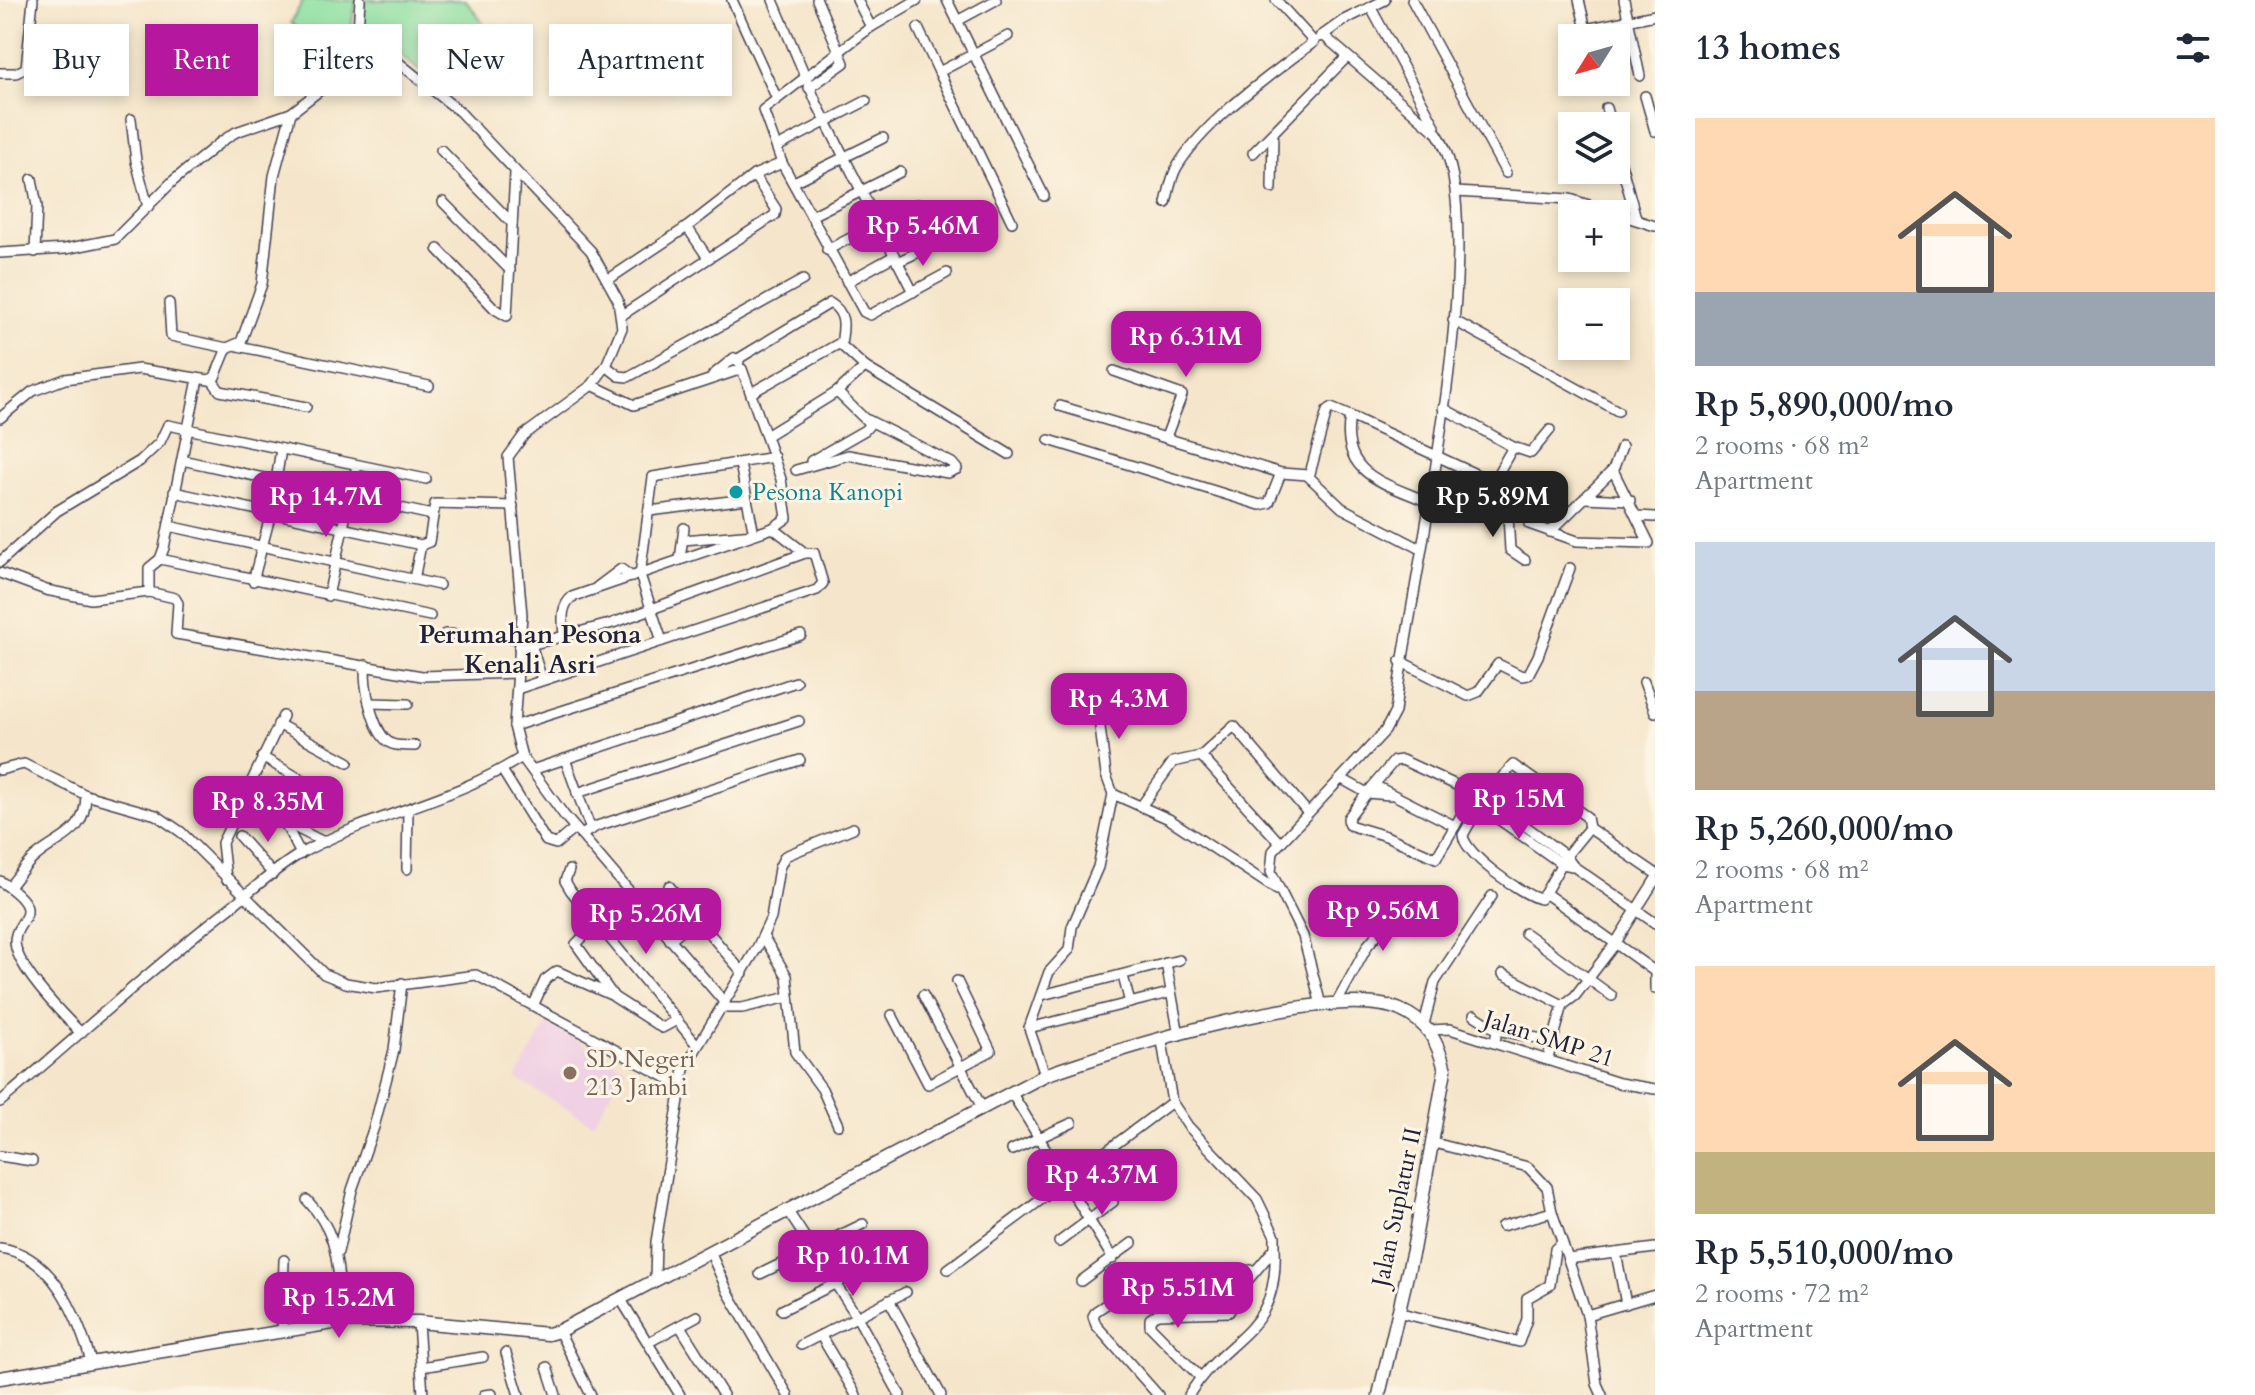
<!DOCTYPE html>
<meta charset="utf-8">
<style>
:root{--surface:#fff;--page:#f6f6f7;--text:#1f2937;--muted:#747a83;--accent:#b5179e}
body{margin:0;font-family:Cardo,serif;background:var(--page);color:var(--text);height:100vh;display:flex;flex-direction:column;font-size:30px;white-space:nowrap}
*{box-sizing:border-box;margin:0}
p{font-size:26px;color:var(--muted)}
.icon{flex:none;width:44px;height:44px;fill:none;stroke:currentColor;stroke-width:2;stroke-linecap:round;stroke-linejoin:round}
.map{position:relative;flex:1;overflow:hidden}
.details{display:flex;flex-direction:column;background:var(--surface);width:600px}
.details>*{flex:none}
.guide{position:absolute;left:24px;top:24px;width:760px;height:72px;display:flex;gap:16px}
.needle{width:52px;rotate:233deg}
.tools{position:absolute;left:1558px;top:24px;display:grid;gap:16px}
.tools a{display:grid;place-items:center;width:72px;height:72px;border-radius:0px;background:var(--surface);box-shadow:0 4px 12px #0003;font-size:40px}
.price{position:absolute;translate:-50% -68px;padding:0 18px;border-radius:16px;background:var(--accent);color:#fff;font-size:26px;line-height:52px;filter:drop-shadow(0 2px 4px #0008)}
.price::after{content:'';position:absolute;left:50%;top:48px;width:24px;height:18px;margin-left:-12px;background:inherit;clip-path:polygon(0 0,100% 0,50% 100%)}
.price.selected{background:#222;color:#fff}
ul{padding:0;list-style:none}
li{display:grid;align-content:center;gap:16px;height:424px;padding:0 40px}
li span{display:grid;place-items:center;height:248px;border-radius:0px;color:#555}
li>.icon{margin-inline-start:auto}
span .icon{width:144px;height:144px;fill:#fffc;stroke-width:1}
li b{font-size:34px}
h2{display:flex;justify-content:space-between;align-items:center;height:96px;padding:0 40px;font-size:34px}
.tag{padding:0 28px;border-radius:0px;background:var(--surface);box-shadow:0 4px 12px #0003;font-size:28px;line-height:72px}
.tag.selected{background:var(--accent);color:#fff}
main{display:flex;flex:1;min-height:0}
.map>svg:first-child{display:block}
.built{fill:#f0d0e4}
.green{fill:#8cdfa0;stroke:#57806e;stroke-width:2}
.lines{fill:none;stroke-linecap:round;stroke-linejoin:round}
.street-casing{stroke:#423f51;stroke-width:12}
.secondary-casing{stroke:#423f51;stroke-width:15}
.street{stroke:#fff;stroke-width:9}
.secondary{stroke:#fff;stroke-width:12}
.culture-dot{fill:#0f9aa8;stroke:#fcf5e5;stroke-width:3}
.education-dot{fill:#8d6e63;stroke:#fcf5e5;stroke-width:3}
.labels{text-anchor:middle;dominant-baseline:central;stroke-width:6;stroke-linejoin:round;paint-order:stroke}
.culture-label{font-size:24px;fill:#0d838f;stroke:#fcf5e5;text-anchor:start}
.street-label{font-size:24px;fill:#22223b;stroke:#fcf5e5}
.education-label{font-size:24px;fill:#785e54;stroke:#fcf5e5;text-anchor:start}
.neighbourhood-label{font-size:26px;font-weight:bold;fill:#22223b;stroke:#fcf5e5}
</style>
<main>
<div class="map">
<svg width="1655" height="1395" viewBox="0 0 1655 1395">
<rect width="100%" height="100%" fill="#fcf5e5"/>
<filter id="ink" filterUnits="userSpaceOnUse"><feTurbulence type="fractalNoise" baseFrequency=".0125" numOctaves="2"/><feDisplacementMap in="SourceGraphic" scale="16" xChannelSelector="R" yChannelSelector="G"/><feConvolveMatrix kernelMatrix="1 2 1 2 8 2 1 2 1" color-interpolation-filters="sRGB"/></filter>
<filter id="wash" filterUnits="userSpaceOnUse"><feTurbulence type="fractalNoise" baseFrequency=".006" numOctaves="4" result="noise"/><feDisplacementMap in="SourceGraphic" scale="32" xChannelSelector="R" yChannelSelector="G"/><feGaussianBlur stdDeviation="1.8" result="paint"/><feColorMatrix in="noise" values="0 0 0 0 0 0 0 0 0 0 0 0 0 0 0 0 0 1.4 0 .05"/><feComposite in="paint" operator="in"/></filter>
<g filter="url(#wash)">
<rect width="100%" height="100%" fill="#f5e6cb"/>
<path class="built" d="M547,1023L625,1067L593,1124L516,1079Z"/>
<g class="green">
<path d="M303,0H356L351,29L338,58L291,23Z"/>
<path d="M366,0H466L502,49L448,93L359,21Z"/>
</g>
</g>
<g filter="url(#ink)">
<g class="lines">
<defs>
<g id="street">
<path d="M732,0L777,99"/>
<path d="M773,0L817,104L913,292"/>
<path d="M857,0L871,27"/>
<path d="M917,0L871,27L763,110L782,163L864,312L870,315L947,273"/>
<path d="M947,0L1044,196"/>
<path d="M1412,0L1506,173"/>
<path d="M1579,0L1588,38"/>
<path d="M1624,0L1640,76"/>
<path d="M1371,8L1435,126"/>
<path d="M957,21L996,0"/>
<path d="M918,28L939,72"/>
<path d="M1586,29L1655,15"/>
<path d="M358,30L459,111L591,251L618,300L622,328L606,366L592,385L524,435L508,457L522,615L514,726L522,757L564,815L725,1003"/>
<path d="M1008,36L939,72L1012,222"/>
<path d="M1320,37L1344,20L1385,0"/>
<path d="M0,73H16L26,68L33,0"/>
<path d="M1596,82V83"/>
<path d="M809,88L844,63L817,0"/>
<path d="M1645,96L1655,131"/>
<path d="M1606,108L1611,126"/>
<path d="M131,119L136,161L148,207"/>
<path d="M1616,145L1636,218"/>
<path d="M777,147L866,101"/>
<path d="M441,150L512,223"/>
<path d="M1253,153L1347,57"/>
<path d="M32,179L37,206L35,252"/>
<path d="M794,182L883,138"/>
<path d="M1272,188L1273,133"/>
<path d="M1456,192L1570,199L1655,226"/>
<path d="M443,202L510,270"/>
<path d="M1166,203C1169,191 1171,177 1177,167C1204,121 1272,74 1314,42L1276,0"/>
<path d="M811,216L900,172"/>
<path d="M687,227L708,258"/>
<path d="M438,249L495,309L507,316L515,173"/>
<path d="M827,250L917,204"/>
<path d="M0,253L65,249L115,239L173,181L222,141L236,132L291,113L323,88L343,62L358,30L360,0"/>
<path d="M897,262L936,244"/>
<path d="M609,279L687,227L754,175L782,163"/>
<path d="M847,282L894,256"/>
<path d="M169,303L171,336L227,348"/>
<path d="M622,315L775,215L776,209L754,175"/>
<path d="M1453,320L1618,411"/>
<path d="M238,346L429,386"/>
<path d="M738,359L830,303C848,314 843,329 841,345L865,367"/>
<path d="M606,366L619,376L628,377L803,280"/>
<path d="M1114,371L1182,395L1166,437"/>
<path d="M713,375L734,358L739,362"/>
<path d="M198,379L164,548L160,559L149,568V592L175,598L178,603L176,634L422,676L517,673"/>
<path d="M212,380L220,391L306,407"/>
<path d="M592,385L634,405L742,369L781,479L787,518L773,528"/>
<path d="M751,393L840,343"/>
<path d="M1060,406L1281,473L1308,475"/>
<path d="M1350,416L1331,408L1327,411L1309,477L1342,508L1421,549"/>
<path d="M0,418L33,391L65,379L139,369L209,380L215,377L227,348L241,342L262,284L274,176L291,113"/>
<path d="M766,436L837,392L865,367L1009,454"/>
<path d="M1049,440L1260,505L1269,503L1281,473"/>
<path d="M1513,447L1531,453L1550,430"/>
<path d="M182,460L432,515"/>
<path d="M811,461L865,430L870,424L837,392"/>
<path d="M796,470L848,455L948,473L957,469L952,463L868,420"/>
<path d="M1493,482L1507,498L1510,550L1525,560"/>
<path d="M174,492L421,545L429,542L435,504L513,506"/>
<path d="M1585,498L1630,500"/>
<path d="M1428,502C1385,483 1339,475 1350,416L1493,482L1513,447L1443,408"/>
<path d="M649,511L747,499"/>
<path d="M1637,516L1655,517"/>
<path d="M1529,524L1577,541L1649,543L1613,470L1622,446"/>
<path d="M169,526L439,585"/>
<path d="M1550,532L1613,470"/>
<path d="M683,540L754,534L740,464"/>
<path d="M160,559L430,616"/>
<path d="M680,560L684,528"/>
<path d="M0,562L57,511L140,461L160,442L168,425L426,479"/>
<path d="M0,573L46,590L91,599L149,592"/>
<path d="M414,579L421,545"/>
<path d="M253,581L271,513L281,449"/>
<path d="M597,587L621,569L632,577"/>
<path d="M328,596L357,465"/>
<path d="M445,634L520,638"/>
<path d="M564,636C563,621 560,607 572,597L773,528L805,553"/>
<path d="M662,641L640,575L653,477L774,457"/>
<path d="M531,644L542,680"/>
<path d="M1400,661L1468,696L1478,692L1498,664L1522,676L1528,675L1538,656L1570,568"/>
<path d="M366,665C362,682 373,734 390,743C396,747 407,745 415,746"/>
<path d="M1644,682L1655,712"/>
<path d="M517,689L817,590L823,583L814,553H805L613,623L519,648"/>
<path d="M1096,695L1106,775L1113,794"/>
<path d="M369,703L408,704"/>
<path d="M278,724L348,762"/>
<path d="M514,726L801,635"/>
<path d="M1201,756L1278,841"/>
<path d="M262,757L335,799"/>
<path d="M565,759L591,830"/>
<path d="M0,770L24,764L86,795L156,815L181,832L324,974L346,983L376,988L476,975L680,1085"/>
<path d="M502,770L546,841L556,844L575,828"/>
<path d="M532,770L796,682"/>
<path d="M1342,779L1367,793L1394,761L1402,760L1469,791L1472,797L1455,826L1374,785"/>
<path d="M577,793L799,721"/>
<path d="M1390,795L1367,793L1348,818L1349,825L1386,836L1436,858L1455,826"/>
<path d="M1485,796L1566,856L1573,866L1655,923"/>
<path d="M242,798L284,822L301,854"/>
<path d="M1142,805L1173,762L1201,756L1234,726L1308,813"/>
<path d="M1480,806L1562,864L1573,866"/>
<path d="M284,822L324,842"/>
<path d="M583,834L597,826L800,760"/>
<path d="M239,836L273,874"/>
<path d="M407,869L408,811"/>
<path d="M569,870L565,881L571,891L697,1045"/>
<path d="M226,879L222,843L283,716"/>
<path d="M0,881C55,917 8,918 16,948C22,973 63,1015 81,1033"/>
<path d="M669,886L743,973"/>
<path d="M9,887C17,877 25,865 35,857C61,835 85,835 86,795"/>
<path d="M629,891L576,944L614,997L662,1028L677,1020"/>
<path d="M1545,893L1566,856L1589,828"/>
<path d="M1525,933L1612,996"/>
<path d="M763,936L787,976L795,1052L822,1089L838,1125"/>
<path d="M670,940L695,918"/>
<path d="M1166,963L1179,1035"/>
<path d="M1655,969V989"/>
<path d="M1654,971L1545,893L1540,899C1522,895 1464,854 1463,835L1485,796L1513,765L1587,817L1589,828L1655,873"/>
<path d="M1503,974L1563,1005"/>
<path d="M1123,976L1130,1003"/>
<path d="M923,995L981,1106"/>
<path d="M1042,995L1179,960"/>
<path d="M534,1004L545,980L557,971L611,995"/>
<path d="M1336,1004L1368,945L1414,891"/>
<path d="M1321,1005L1303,936L1271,872L1273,851L1385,731L1395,712C1408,595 1498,221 1437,133L1323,35"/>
<path d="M722,1008H742L789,997"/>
<path d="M892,1015L928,1084L991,1051L957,981"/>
<path d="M1474,1015L1497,1030"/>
<path d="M1424,1024L1435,982L1492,896"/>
<path d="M1029,1028L1169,993"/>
<path d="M1430,1030L1450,1029L1619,1083L1655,1089"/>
<path d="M1162,1041L1172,1102L1188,1126L1257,1199L1275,1236V1248L1242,1287L1229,1312L1157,1314L1150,1319V1326L1200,1377"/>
<path d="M1495,1042L1497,1030L1552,1041"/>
<path d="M1548,1058L1563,1005L1575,996L1615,944L1655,880"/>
<path d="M1045,1075L1029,1028L1049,972L1069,950L1072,927L1098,867L1113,794L1169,819L1277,890"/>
<path d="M1011,1092L1113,1259"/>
<path d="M0,1102C75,1039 146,973 223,913C248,894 273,870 300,854C370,814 453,802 522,757"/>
<path d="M1434,1143L1528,1167L1547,1187L1552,1212"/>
<path d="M1012,1150L1072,1123"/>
<path d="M0,1156L32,1161"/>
<path d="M307,1200C345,1241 334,1271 345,1321"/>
<path d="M787,1210L856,1315L900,1395"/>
<path d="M1502,1226L1552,1212L1587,1315L1597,1384L1602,1395"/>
<path d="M1059,1242L1113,1202"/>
<path d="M0,1248C54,1255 77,1316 91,1361"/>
<path d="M338,1252L352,1190L374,1127L394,1050L402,983"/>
<path d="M1616,1253L1626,1304"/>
<path d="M711,1254L728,1292L788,1395"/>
<path d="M1568,1259L1655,1248"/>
<path d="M948,1269L1172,1102"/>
<path d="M760,1274L863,1224"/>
<path d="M655,1280L656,1242L684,1069L757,948L771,918L779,868L785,856L853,828"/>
<path d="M1081,1281L1132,1243"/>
<path d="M620,1298L680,1395"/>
<path d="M889,1300L941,1395"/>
<path d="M782,1310L887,1258"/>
<path d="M1397,1312L1519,1342L1527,1319V1298L1550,1285L1555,1249L1562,1243"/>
<path d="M1587,1315L1655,1295"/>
<path d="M418,1322L423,1395"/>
<path d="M680,1326L723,1395"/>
<path d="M559,1331L591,1395"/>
<path d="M282,1333L284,1260"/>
<path d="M821,1336L856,1395"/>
<path d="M649,1342L697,1316"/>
<path d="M801,1345L906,1292"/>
<path d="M506,1353L519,1395"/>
<path d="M421,1367L483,1357"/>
<path d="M547,1367L556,1395"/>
<path d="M484,1395L492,1394"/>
<path d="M1158,1395L1096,1325L1093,1316L1096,1311L1153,1274L1255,1270"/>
<path d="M1189,1395C1227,1332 1279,1337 1275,1248"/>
</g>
<path id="secondary" d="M0,1378L345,1321L418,1322L548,1334L559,1331L1045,1075C1114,1050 1335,981 1400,1010C1428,1022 1438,1042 1445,1070L1413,1250L1379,1395"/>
</defs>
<use href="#street" class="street-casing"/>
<use href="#secondary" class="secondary-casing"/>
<use href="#street" class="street"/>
<use href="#secondary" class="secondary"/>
</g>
</g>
<circle class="culture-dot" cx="736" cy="492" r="8"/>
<circle class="education-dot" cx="570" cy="1073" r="8"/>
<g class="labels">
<g class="culture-label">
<text x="752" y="492">Pesona Kanopi</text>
</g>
<g class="street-label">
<text transform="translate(1549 1039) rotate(18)">Jalan SMP 21</text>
<text transform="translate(1397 1207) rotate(-78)">Jalan Suplatur II</text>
</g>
<g class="education-label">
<text x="586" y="1059">SD Negeri<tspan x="586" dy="28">213 Jambi</tspan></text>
</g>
<g class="neighbourhood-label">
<text x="530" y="634">Perumahan Pesona<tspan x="530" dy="30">Kenali Asri</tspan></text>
</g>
</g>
</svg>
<div class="tools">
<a><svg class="needle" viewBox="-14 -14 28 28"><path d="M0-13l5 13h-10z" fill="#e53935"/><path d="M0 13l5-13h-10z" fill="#747a83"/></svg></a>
<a><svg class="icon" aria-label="layers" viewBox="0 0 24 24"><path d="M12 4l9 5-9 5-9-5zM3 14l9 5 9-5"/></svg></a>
<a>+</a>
<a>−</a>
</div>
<b class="price" style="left:923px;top:268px">Rp 5.46M</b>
<b class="price" style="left:1186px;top:379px">Rp 6.31M</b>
<b class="price" style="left:326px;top:539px">Rp 14.7M</b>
<b class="price selected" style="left:1493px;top:539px">Rp 5.89M</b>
<b class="price" style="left:1119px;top:741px">Rp 4.3M</b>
<b class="price" style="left:1519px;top:841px">Rp 15M</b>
<b class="price" style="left:268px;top:844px">Rp 8.35M</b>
<b class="price" style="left:1383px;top:953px">Rp 9.56M</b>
<b class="price" style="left:646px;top:956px">Rp 5.26M</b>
<b class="price" style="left:1102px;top:1217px">Rp 4.37M</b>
<b class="price" style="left:853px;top:1298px">Rp 10.1M</b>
<b class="price" style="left:1178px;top:1330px">Rp 5.51M</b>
<b class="price" style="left:339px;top:1340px">Rp 15.2M</b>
<div class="guide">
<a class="tag">Buy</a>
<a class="tag selected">Rent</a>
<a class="tag">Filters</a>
<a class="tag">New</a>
<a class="tag">Apartment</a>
</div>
</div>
<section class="details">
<h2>13 homes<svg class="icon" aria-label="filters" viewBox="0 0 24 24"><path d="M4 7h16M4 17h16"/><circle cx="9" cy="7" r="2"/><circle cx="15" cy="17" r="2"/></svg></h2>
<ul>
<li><span style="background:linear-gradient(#ffd9b3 70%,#9aa5b1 0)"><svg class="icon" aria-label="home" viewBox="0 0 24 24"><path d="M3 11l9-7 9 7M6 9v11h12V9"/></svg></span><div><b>Rp 5,890,000/mo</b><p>2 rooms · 68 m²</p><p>Apartment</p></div></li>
<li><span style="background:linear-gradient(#c9d6e8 60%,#b9a48a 0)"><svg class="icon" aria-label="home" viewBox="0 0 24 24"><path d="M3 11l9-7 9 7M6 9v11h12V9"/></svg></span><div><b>Rp 5,260,000/mo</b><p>2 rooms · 68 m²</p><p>Apartment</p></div></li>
<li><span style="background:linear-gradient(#ffd9b3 75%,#c2b280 0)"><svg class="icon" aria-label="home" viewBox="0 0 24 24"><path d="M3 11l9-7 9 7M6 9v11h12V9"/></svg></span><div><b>Rp 5,510,000/mo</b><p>2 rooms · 72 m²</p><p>Apartment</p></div></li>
</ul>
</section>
</main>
